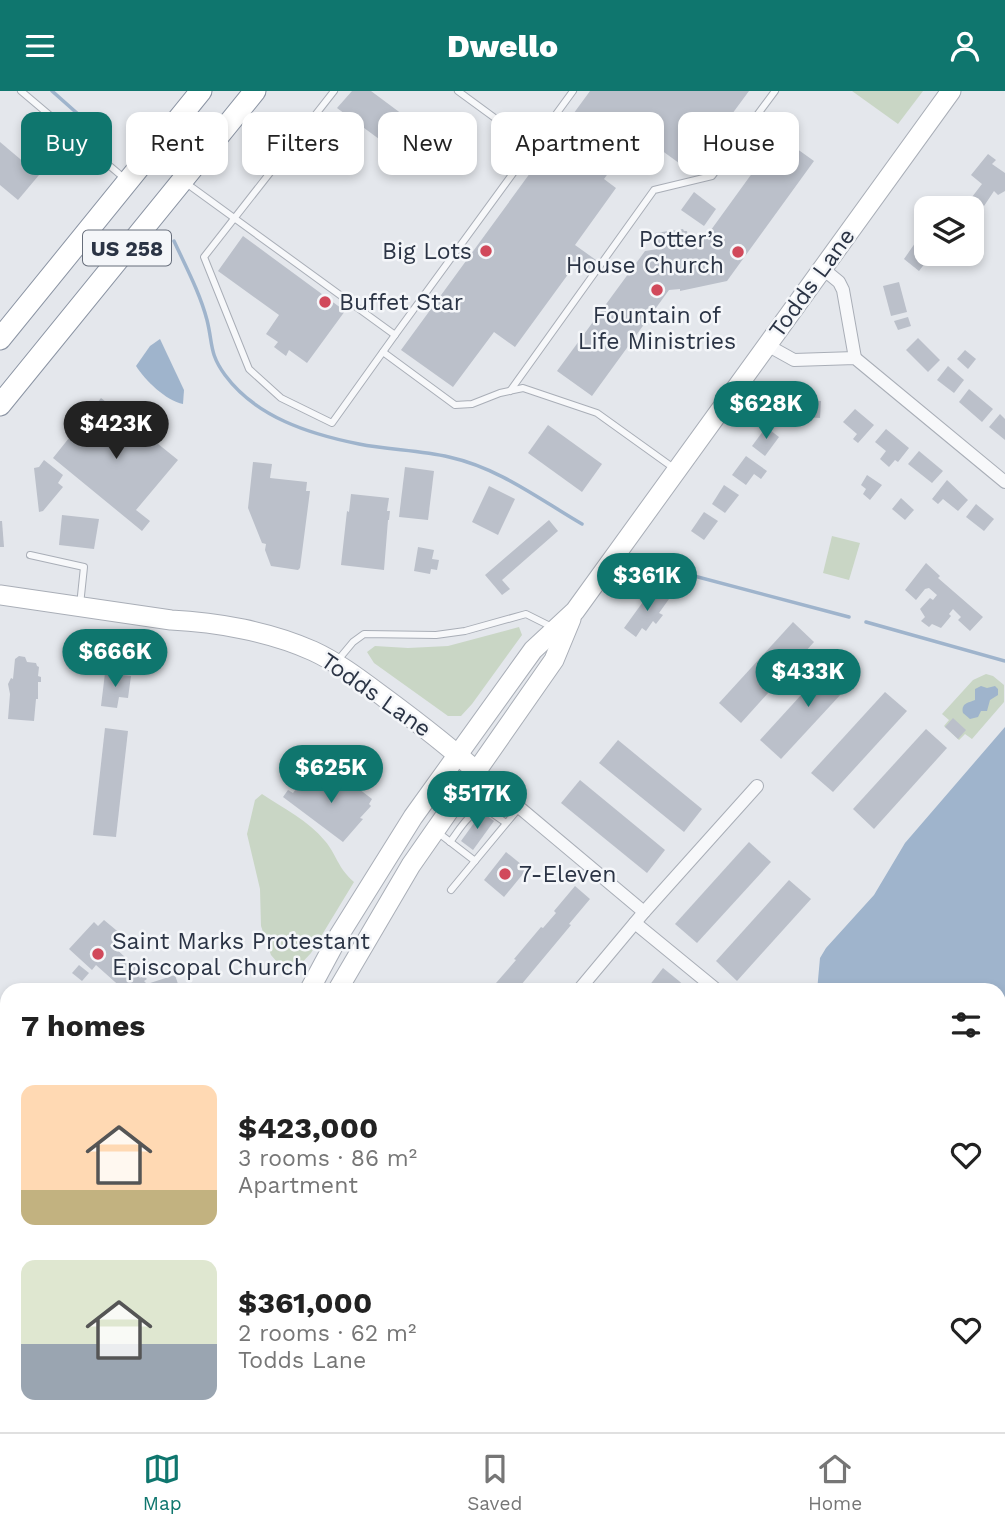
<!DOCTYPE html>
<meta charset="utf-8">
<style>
:root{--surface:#fff;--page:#f2f2f2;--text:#222;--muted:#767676;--line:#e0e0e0;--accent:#0f766e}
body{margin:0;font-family:"Work Sans",sans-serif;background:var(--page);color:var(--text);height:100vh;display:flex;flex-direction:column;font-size:26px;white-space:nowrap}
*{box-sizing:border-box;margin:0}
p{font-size:23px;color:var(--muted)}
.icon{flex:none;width:38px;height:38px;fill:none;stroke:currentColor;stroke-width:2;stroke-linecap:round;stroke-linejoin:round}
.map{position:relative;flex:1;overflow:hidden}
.sheet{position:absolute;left:0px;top:892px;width:1006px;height:450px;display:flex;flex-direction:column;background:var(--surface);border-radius:21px 21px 0 0;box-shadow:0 4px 10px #0003}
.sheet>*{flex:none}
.guide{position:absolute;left:21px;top:21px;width:964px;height:63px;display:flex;gap:14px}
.tools{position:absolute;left:914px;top:105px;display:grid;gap:14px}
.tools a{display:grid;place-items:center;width:70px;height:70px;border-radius:14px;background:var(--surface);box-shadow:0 4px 10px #0003;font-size:35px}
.price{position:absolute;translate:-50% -60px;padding:0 16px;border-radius:24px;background:var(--accent);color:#fff;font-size:23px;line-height:46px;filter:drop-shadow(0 2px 4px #0008)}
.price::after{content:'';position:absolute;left:50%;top:42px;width:21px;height:16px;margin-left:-10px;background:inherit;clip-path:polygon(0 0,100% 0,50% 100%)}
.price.current{background:#222;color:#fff}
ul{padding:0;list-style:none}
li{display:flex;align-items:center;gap:21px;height:175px;padding:0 21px}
li span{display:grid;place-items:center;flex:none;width:196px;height:140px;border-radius:14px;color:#555}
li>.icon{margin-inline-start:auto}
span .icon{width:84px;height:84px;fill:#fffc;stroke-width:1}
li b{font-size:30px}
h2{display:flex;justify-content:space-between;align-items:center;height:84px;padding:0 21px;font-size:30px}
.chip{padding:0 24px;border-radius:14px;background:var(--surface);box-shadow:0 4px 10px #0003;font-size:24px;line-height:63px}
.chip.current{background:var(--accent);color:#fff}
header{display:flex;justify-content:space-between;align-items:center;height:91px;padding:0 21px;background:var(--accent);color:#fff;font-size:32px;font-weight:800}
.tab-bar{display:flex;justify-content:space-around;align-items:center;height:98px;border-top:2px solid var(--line);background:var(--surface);font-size:19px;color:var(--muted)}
.tab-bar a{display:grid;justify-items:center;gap:4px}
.tab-bar .current{color:var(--accent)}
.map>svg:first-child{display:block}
.green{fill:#c9d6c5}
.water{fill:#9fb4cc}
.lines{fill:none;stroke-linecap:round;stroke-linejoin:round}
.stream{stroke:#9fb4cc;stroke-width:3.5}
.building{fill:#bbc0ca}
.service-casing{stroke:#a9aeb7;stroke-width:8}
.minor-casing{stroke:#a9aeb7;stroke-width:14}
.secondary-casing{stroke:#a9aeb7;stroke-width:21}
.trunk-casing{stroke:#8b94a3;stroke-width:23}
.motorway-casing{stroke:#8b94a3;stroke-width:26}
.service{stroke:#f7f8fa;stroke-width:6}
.minor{stroke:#f7f8fa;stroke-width:12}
.secondary{stroke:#fff;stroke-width:19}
.trunk{stroke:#fff;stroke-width:21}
.motorway{stroke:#fff;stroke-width:24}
.poi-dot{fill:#d1495b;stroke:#f4f6f9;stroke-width:2.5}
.labels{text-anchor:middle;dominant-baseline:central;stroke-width:5;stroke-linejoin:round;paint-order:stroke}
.shield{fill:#f4f6f9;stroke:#676e7b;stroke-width:2}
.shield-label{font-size:21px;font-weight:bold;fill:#2b3445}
.poi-label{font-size:23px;fill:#2b3445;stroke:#f4f6f9;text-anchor:start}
.street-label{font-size:23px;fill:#2b3445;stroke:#f4f6f9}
</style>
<header><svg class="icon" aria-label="menu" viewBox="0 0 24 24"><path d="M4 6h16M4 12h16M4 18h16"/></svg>Dwello<svg class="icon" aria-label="person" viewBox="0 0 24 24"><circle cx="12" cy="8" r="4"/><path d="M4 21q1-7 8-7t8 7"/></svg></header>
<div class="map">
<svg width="1005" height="1341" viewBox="0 0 1005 1341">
<rect width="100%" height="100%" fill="#e4e7ec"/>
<g class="green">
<path d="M852,0H923L898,33Z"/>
<path d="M832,445L860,452L849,489L823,482Z"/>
<path d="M519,536L522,544L472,613L461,625H448L374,572L367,561L375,555L408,557L448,555Z"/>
<path d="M986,583L993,585L1004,594V611L972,648L965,643L959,649L944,635L949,629L942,623L973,589Z"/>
<path d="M262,703C283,717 309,730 325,750C337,764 337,776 354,791L311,862L298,876L283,878L271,864L261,835L260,798L247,743L255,709Z"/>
</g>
<g class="water">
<path d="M160,248L184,299L183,313C166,310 145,289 136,275L150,255Z"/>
<path d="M981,595L987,597L995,595L998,598V604L990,609L987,620H981L978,626L970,628L963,622C961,612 968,612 975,609V598Z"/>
<path d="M1005,636V1014L999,1009V900H817L820,867L826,857L874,804L905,752Z"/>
<path d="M355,1335H634L641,1341H352Z"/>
</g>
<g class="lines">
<g class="stream">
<path d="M52,0L105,47"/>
<path d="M174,150C186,176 200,202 207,229C213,253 209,262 225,284C256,326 309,343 359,353C389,359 420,359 449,366C499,377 539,408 582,433"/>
<path d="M639,467L664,477L849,526"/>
<path d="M866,531L1005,570"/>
</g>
</g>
<g class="building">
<path d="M352,0H371L418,35L398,62L337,17Z"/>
<path d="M590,0H749L690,80L650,51L629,79L617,70L604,88L616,97L575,154L596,169L589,179L577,171L515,256L494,241L453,296L401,259Z"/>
<path d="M779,45L814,70L727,190L680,200V198L669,199L592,305L557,280L645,160L658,158L655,142L683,138L684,140H687L689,153L703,150Z"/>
<path d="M0,51L39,84L18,109L0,94Z"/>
<path d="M988,63L996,69L992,73L1005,82V100L998,104L994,100L984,115L972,106L982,93L971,84Z"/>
<path d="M694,101L716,118L704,135L681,119Z"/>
<path d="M926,142V163H932L919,180L904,168L920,145L922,147Z"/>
<path d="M243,145L345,220L307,272L289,259L286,265L274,256L278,251L266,243L279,224L218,180Z"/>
<path d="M899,191L907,221L891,225L883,195Z"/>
<path d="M908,226L911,235L898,239L894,230Z"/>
<path d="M918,247L940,269L928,281L906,259Z"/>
<path d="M965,259L976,268L968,278L957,268Z"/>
<path d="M948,275L964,289L954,302L937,289Z"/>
<path d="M969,298L993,318L982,331L959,311Z"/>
<path d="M101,307L178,369L136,419L150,430L142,440L53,367Z"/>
<path d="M790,308L821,310L820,327L789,325Z"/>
<path d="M855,318L874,334L858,352L853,348L857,343L843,331Z"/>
<path d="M1000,323L1005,328V349L989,336Z"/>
<path d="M548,334L602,373L582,401L528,362Z"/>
<path d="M766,336L779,346L765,365L752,355Z"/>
<path d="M886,338L909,357L898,371L895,369L889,376L880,368L886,360L875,351Z"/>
<path d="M919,360L943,380L932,392L908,373Z"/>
<path d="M746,365L767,380L761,388L754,383L746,394L732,384Z"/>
<path d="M44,369L63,384L58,392L63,396L43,420L39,421L34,377L39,376Z"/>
<path d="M253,371L272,373L270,387L307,391L306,400H310L300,477L298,479L271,475L265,459L266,453L262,452L248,417Z"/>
<path d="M405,376L434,380L428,429L399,426Z"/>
<path d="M867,384L882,394L870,409L863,403L866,398L861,394Z"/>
<path d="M947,389L968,409L958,420L943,408L938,413L932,408Z"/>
<path d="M724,394L739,404L725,422L712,413Z"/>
<path d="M489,395L515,408L498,444L472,431Z"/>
<path d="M351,403L389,407L387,420H390L389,429H388L384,479L341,474L347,420L349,421Z"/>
<path d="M901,407L914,419L905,429L892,418Z"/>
<path d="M976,413L994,428L984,440L966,426Z"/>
<path d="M704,421L718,430L704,449L691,440Z"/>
<path d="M62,424L99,428L94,458L59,454Z"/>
<path d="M549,429L558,440L502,489L510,498L502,504L485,484Z"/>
<path d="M0,430H2L4,456H0Z"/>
<path d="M418,456L434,459L432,468L439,469L437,479L431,478L430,483L414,480Z"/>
<path d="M926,472L940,485L938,487L983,526L970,540L958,529L961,526L953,518L949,523L951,525L941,537L932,533L929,536L921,530L925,526L920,518L930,507L933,509L937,504L929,497L925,498L916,509L905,499Z"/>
<path d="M653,497L669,508L659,522L663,524L656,533L653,530L646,540L642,537L636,546L624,537Z"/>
<path d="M793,531L814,551L741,632L719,612Z"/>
<path d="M19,565L25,566L27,571L36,572L37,575L39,576L38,585L41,586V591H38V608H36L34,630L8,628L10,603L8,593L11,587L13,588L15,568Z"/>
<path d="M834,568L855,588L781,668L760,649Z"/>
<path d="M105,582L131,585L128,607L119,606L117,617L101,615Z"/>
<path d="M885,601L907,620L833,701L811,682Z"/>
<path d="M953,627L966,639L958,648L945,636Z"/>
<path d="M105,637L128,640L116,746L93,744Z"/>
<path d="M926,638L947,657L874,738L853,718Z"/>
<path d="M618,649L702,718L684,741L599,672Z"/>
<path d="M308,682L323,693L327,688L339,697L346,688L372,708L369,713L371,715L360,727L363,728L343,751L283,706L288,699L293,702Z"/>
<path d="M580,689L665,759L647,782L561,712Z"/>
<path d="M482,721L494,730L473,759L461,750Z"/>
<path d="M749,751L771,771L697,852L675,833Z"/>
<path d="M506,761L527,778L504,806L484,789Z"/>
<path d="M789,789L811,808L737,890L716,870Z"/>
<path d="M575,795L590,808L569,833L571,834L516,900H489L516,869L514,868L541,836L543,837L556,822L554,820Z"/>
<path d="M104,829L122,844L112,854L141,881L138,884L140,887L143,884L147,888L144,890L147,893L175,884L178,893L183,892L185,900L124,899L96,874L92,879L69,858L94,831L98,835Z"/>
<path d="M79,874L89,882L82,890L72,882Z"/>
<path d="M663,877L679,890L690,900H645Z"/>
<path d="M0,967L7,977V1098L0,1088Z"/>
<path d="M1001,1043L1005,1047V1069L999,1076Z"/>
<path d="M1001,1150L1005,1153V1165L999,1173Z"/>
<path d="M0,1192L7,1202V1324L0,1314Z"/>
<path d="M1005,1249V1286L1000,1288L1005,1299L999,1301V1259L1004,1257L1002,1250Z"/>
<path d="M15,1335H96L100,1341H19Z"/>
<path d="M313,1335H338L333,1341L328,1337L324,1341H319Z"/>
<path d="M748,1335H792V1341H763L764,1339Z"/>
<path d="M936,1335L939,1339L945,1335L971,1336L961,1339L962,1341H932L930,1337Z"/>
</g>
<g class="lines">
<defs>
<g id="service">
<path d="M21,0L124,87"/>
<path d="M334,0L204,166L249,278L281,307L332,332L395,244"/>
<path d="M458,0L533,55"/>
<path d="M186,92L395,244L573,0"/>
<path d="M383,261L455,314L472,313L500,302L523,297L597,322L675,378"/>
<path d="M510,300L654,99L712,85L775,0"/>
<path d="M30,464L84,476L80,514"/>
<path d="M338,569L353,551L364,543L436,544L465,540L526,523L554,537"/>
<path d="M436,740L475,770L519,717"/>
<path d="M450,751C460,738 469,720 486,718L506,732"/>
<path d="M451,799L475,770"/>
<path d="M0,936H7"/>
</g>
<g id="minor">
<path d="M822,177L839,191L843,199L855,267"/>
<path d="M767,254L794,269L855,267L1005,391"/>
<path d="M477,681L644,821"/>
<path d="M635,832L718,900"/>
<path d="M578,900L644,821L757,695"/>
<path d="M999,1112L1005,1116"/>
<path d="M999,1210L1005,1203"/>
<path d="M271,1335L278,1341"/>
<path d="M838,1335L846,1341"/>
<path d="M233,1341L234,1335"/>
<path d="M897,1341L902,1335"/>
</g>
<g id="secondary">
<path d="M0,504L171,529C217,531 271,541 313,560C339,572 362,590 385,607C416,630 448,654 477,681"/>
<path d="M309,900L338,846L413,726L533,559L575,520L951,0"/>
<path d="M337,900L411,774L554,569L571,528"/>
<path d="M150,1341L151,1335"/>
</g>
<g id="trunk">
<path d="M0,248L201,0"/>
<path d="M0,314L255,0"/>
</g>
<path id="motorway" d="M186,1341L187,1335"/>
</defs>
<use href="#service" class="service-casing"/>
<use href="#minor" class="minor-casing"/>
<use href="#secondary" class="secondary-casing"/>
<use href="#trunk" class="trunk-casing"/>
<use href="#motorway" class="motorway-casing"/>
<use href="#service" class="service"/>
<use href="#minor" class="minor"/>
<use href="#secondary" class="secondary"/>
<use href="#trunk" class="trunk"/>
<use href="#motorway" class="motorway"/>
</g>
<g class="poi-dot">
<circle cx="486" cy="160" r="7"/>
<circle cx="738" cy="161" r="7"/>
<circle cx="657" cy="199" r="7"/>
<circle cx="325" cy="211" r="7"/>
<circle cx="505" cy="783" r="7"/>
<circle cx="98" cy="863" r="7"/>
</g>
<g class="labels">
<rect class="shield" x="83" y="139.5" width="88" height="35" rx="5"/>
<g class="shield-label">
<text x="127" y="157">US 258</text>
</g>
<g class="poi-label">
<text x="724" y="148" text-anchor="end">Potter’s<tspan x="724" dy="26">House Church</tspan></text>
<text x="472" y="160" text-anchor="end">Big Lots</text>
<text x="339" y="211">Buffet Star</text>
<text x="657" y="224" text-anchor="middle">Fountain of<tspan x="657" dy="26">Life Ministries</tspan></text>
<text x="519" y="783">7-Eleven</text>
<text x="112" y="850">Saint Marks Protestant<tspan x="112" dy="26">Episcopal Church</tspan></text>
</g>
<g class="street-label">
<text transform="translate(812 192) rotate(-54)">Todds Lane</text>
<text transform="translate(376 604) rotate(35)">Todds Lane</text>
</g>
</g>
</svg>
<div class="tools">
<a><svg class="icon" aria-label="layers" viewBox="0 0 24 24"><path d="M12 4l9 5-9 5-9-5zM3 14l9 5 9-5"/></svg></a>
</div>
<b class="price" style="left:766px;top:350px">$628K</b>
<b class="price current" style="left:116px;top:370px">$423K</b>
<b class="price" style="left:647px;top:522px">$361K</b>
<b class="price" style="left:115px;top:598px">$666K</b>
<b class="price" style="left:808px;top:618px">$433K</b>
<b class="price" style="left:331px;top:714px">$625K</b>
<b class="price" style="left:477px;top:740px">$517K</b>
<div class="guide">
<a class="chip current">Buy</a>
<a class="chip">Rent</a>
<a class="chip">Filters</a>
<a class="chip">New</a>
<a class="chip">Apartment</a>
<a class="chip">House</a>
</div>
<section class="sheet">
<h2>7 homes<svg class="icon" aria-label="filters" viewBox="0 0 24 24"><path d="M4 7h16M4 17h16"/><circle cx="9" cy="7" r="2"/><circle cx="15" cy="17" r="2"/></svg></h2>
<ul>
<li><span style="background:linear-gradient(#ffd9b3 75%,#c2b280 0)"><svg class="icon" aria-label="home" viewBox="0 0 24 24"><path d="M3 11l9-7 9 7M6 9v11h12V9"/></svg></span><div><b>$423,000</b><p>3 rooms · 86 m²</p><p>Apartment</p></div><svg class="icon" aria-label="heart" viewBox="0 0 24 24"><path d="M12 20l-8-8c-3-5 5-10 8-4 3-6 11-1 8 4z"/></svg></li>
<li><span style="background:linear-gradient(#dfe7d0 60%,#9aa5b1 0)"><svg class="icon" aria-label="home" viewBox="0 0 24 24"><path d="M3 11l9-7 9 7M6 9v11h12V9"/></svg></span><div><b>$361,000</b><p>2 rooms · 62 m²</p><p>Todds Lane</p></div><svg class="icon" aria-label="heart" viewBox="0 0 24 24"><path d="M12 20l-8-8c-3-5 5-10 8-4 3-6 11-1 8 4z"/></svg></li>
</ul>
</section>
</div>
<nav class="tab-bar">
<a class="current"><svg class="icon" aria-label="map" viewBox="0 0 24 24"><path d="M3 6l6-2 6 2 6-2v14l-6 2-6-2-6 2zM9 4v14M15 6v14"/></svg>Map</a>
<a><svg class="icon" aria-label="saved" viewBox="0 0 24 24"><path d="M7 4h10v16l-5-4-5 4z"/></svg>Saved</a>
<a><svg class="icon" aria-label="home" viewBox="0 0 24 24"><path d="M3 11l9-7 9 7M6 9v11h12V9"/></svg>Home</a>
</nav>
